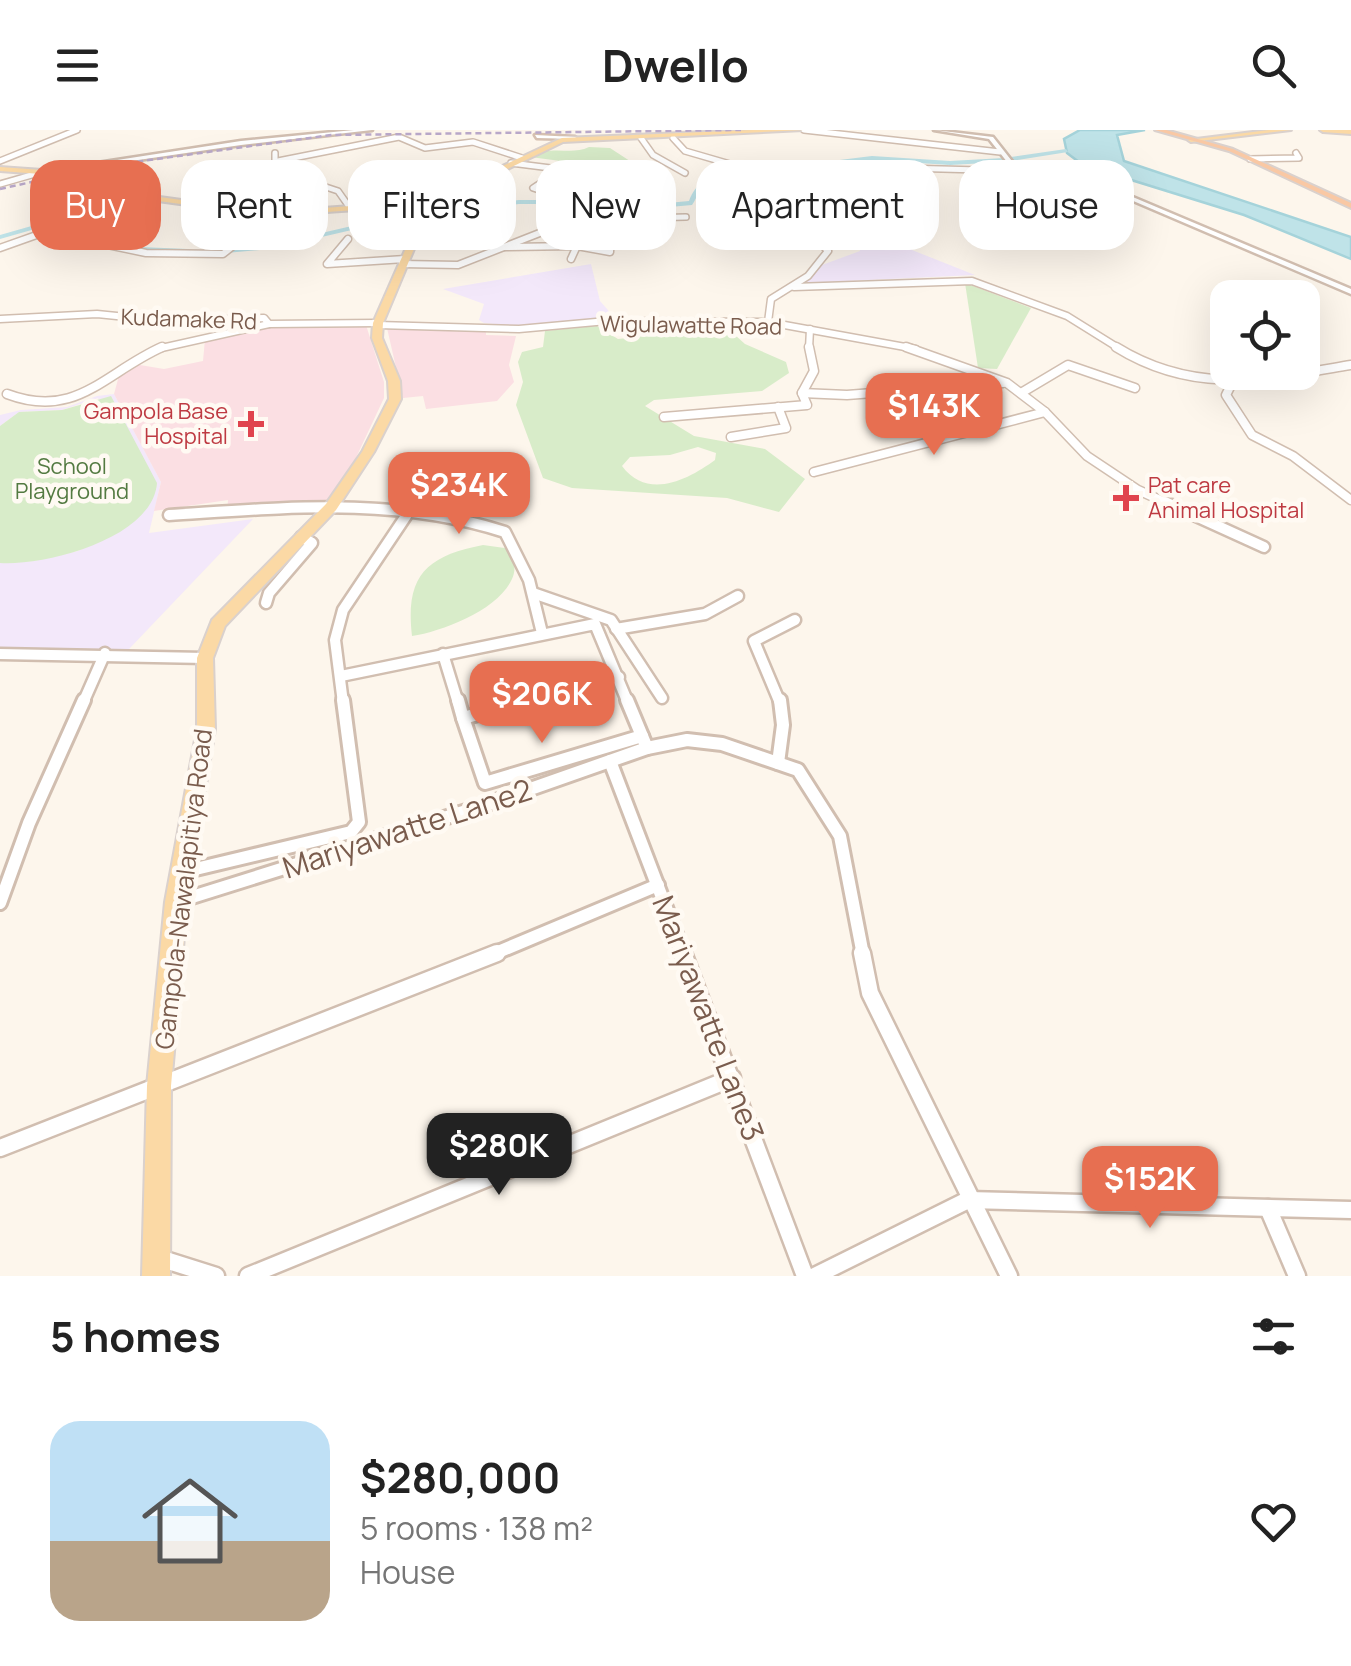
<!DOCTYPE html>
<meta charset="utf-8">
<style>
:root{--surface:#fff;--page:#f2f2f2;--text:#222;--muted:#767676;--line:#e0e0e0;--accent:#e76f51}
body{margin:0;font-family:Manrope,sans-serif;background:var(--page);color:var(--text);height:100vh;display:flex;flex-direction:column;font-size:38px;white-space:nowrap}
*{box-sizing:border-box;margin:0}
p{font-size:32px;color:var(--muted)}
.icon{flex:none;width:55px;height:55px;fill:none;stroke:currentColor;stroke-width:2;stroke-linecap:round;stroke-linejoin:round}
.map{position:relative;height:1146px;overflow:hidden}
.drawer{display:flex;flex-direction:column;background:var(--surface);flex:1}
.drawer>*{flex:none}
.top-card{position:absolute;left:30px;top:30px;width:1292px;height:90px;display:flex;gap:20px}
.controls{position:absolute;left:1210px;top:150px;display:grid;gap:20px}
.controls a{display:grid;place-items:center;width:110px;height:110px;border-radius:20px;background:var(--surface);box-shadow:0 10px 40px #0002;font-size:50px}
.price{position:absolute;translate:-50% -85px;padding:0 22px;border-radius:20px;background:var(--accent);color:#fff;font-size:32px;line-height:65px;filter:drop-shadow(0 2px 5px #0008)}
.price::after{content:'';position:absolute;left:50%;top:60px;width:30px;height:22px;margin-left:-15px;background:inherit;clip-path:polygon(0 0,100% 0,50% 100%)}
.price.active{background:#222;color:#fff}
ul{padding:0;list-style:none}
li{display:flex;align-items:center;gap:30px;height:250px;padding:0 50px}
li+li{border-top:2px solid var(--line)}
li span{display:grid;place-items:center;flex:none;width:280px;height:200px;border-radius:30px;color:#555}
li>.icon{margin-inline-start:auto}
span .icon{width:120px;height:120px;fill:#fffc;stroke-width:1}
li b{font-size:42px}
h2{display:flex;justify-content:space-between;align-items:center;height:120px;padding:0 50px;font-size:42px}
.tag{padding:0 35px;border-radius:30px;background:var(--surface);box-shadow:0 10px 40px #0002;font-size:35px;line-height:90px}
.tag.active{background:var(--accent);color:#fff}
header{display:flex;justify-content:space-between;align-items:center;height:130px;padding:0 50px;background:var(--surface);font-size:45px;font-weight:700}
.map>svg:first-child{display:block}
.education{fill:#f3e8fa}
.medical{fill:#fbdfe3}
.green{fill:#d8ecc9;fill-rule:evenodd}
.water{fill:#bfe3e8;stroke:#a5d3da;stroke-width:2.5}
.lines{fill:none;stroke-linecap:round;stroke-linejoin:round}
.canal{fill:#bfe3e8;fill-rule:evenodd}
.minor-far5-casing{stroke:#d1beb0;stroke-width:8}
.minor-far4-casing{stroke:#d1beb0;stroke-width:9}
.minor-far3-casing{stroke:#d1beb0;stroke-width:11}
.minor-far2-casing{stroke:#d1beb0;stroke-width:15}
.minor-far1-casing{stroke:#d1beb0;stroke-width:18}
.minor-casing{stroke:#d1beb0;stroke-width:21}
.tertiary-casing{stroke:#d1beb0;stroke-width:5}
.secondary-casing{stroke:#d6c0b0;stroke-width:5}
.primary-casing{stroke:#dad1cd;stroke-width:4}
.trunk-casing{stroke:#dad1cd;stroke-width:4}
.minor-far5{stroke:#fff;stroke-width:5}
.minor-far4{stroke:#fff;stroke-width:6}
.minor-far3{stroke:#fff;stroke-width:8}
.minor-far2{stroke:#fff;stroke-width:10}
.minor-far1{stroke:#fff;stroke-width:12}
.minor{stroke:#fff;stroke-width:16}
.tertiary{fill:#fff;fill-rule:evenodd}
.secondary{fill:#fff;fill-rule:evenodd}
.primary{fill:#fbd9a5;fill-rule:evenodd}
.trunk{fill:#f9c8a4;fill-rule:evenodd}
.rail{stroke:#b9a8c9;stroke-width:2.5;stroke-dasharray:6 4;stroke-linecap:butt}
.health-dot{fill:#e0444e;stroke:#fffaf3;stroke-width:4}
.labels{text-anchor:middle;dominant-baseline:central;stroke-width:9;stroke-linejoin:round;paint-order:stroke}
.far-street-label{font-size:22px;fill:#7a5c4d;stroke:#fffaf3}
.far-health-label{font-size:22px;fill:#be3a42;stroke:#fffaf3;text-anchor:end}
.far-park-label{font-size:22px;fill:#537a41;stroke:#fffaf3}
.street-label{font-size:25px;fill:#7a5c4d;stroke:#fffaf3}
.near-street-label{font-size:30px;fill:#7a5c4d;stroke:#fffaf3}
</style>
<header><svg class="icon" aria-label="menu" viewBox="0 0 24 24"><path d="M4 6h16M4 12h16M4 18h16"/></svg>Dwello<svg class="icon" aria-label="search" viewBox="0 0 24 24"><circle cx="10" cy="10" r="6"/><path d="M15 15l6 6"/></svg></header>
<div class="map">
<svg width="1351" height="1146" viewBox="0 0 1351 1146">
<rect width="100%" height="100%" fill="#fdf6ec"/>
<g class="education">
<path d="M866,80L910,88L912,120L975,145L805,153L822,135L860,121L856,101L840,89Z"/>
<path d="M591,134L600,171L615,188L525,197L484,193L479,190L484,174L443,159Z"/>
<path d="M114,264L161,352L149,403L253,389L129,519H0V433L34,431L78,421L124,398L150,374L98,268L62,280L19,282L0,296V285L21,280L67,277L97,266Z"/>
</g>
<g class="medical">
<path d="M366,195L384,252V268L353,334L327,375L227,384L228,370L154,381L161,352L114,264L120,242L134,234L164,239L203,231L205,209L273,196Z"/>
<path d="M387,198L486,200V205L516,206L509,235L514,252L497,271L426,279L423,266L403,268Z"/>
</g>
<g class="green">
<path d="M589,17L610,18L639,37L630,40L530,27C553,14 570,26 589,17Z"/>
<path d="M965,153L1031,178L997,239L978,238Z"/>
<path d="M597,196L618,209L726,197L745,214L786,232L789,243L762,261L654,270L645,276L694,306L765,319L805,349L779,382L727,368L572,358L543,348L516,275L523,252L518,232L522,222L543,217L545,201ZM698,317L716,323L715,330C689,349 648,371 622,336L630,327L670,325Z"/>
<path d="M111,266L157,353C153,408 46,436 0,433V296L19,282L62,280Z"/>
<path d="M483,415L511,419C513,429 517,439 512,449C498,480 443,501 412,506C405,446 426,426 483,415Z"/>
</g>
<path class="water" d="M1080,0H1145L1117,5L1124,31L1351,107V129L1244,85L1083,35L1067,23L1064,9Z"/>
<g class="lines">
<g class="canal">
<path d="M1066,19L1068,22L1004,32L950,35L872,30L799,39L744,34L721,39L738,49C725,52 708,48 700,61C697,65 695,71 692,75L636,80L591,76L565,83L537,74H519L412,86L270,119L215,124L211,122L270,115L412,82L519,70H538L565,79L591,72L636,76L689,71C696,52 708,47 728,47L714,39V37L744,30L799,35L872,26L950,31L1004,28Z"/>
<path d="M49,91L97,101L140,117L188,119L192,121L188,123L139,121L93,104L49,95L0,109V105Z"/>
</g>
<defs>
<g id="minor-far5">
<path d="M804,0L1000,22"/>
<path d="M641,8L653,25L685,43"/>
<path d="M673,8L685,21L771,46L806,97"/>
<path d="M275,23V40L338,61L350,78"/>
<path d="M1250,29L1299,28L1296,23"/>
<path d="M0,31L77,0"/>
<path d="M278,31L399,7L425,18L473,12L522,28"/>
<path d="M511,33L606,45"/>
<path d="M560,40L533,58L563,68"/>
<path d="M0,54L42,42"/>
<path d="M885,68L864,44L904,38L1017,41"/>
<path d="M603,89L616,97"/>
<path d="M256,97L268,84"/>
<path d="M558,97L563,90L686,87"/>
</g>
<g id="minor-far4">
<path d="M258,95L253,100L281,98"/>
<path d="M348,109L327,134L405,129"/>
<path d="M505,117L577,116"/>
<path d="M0,118L45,102L146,123L223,124L253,100"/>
<path d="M571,129L577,116L610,122L611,105L617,98L612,95"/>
<path d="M402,134L458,135L560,95"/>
<path d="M794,157L972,151L1067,186L1120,219"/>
<path d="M0,189L97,184L166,191L264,188L269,194L378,193"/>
<path d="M768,192L771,169L808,146L828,121L804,95"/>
<path d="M378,195L519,199L607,191L768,192L916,219"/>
<path d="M157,219L269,194"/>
<path d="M809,219L810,199"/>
</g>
<g id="minor-far3">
<path d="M906,217L1007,253L1045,282L1087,326L1138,360L1171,375"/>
<path d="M1116,217C1195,266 1266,249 1351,235"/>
<path d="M1232,253L1226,265L1252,305L1293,326L1351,370"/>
<path d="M802,263L847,265L1003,253"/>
<path d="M1021,263L1068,235L1135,258"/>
<path d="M7,264C76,290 104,243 162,217"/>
<path d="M664,287L807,275L802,263L814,241L809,217"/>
<path d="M731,307L786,298L778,277"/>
<path d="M814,342L1045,282"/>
</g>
<g id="minor-far2">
<path d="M1165,372L1264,417"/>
<path d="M169,385C283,378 394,366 505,402L529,450L542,503"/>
<path d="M533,463L611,490L662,568"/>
<path d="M266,473L269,463L312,413L301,407"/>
<path d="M616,499L705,484L738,466"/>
<path d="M443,524L458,573"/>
<path d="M341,546L595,494L628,573"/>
<path d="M83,573L105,523"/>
<path d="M343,573L335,510L343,480L410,380"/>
<path d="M520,573L619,547"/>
<path d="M780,573L754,511L795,490"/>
</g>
<g id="minor-far1">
<path d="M458,570L463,588L530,570"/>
<path d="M627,570L647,618"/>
<path d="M463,588L485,653L642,606"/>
<path d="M610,631L684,825"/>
<path d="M778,633L783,595L780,570"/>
<path d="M183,742L351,702L359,692L343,570"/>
<path d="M176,772L479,677L647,618L687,610L722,614L798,640L840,706L863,825"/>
<path d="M0,773L29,693L84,570"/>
<path d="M491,825L658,755"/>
</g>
<g id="minor">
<path d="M683,823L805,1146"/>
<path d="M862,823L870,863L1009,1146"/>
<path d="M0,1018L497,823"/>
<path d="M1268,1078L1297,1146"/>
<path d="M159,1128L216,1146"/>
<path d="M248,1146L732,948"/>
<path d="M815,1146L968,1070L1351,1080"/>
</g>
<g id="tertiary">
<path d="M354,0H372L241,15L42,44L39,42L241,11Z"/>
<path d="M934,0L993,7L1019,40L1128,65L1351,159V164L1124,67L1015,42L989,9Z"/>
<path d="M0,519L205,523L212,528L205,533L0,529Z"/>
</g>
<path id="secondary" d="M535,5L575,7L578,9L537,8Z"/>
<g id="primary">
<path d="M753,0H804L563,12L462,61L414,119L383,193L382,208L400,251L401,269L374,322L336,380L225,496L213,528L215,599L187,772L171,956L170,1146H142L147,956L165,772L197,599V528L212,490L326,374L362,322L389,269L388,251L372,208L373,193L406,118L444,74L268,86L85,61L41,44L0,41V37L42,40L87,57L268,82L448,69L450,66L447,62L562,8Z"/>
<path d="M1269,0H1291L1191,12L1188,10Z"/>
<path d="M1320,0H1351V4L1323,2Z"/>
</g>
<path id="trunk" d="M1155,0H1166L1233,19L1351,73V78L1229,21Z"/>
</defs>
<use href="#minor-far5" class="minor-far5-casing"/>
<use href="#minor-far4" class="minor-far4-casing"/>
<use href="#minor-far3" class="minor-far3-casing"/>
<use href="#minor-far2" class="minor-far2-casing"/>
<use href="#minor-far1" class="minor-far1-casing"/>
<use href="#minor" class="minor-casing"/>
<use href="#tertiary" class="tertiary-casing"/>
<use href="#secondary" class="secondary-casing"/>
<use href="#primary" class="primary-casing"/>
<use href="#trunk" class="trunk-casing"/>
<use href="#minor-far5" class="minor-far5"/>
<use href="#minor-far4" class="minor-far4"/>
<use href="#minor-far3" class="minor-far3"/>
<use href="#minor-far2" class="minor-far2"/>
<use href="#minor-far1" class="minor-far1"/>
<use href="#minor" class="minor"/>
<use href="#tertiary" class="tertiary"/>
<use href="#secondary" class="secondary"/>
<use href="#primary" class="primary"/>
<use href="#trunk" class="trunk"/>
<path class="rail" d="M0,59L99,37L331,5L741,0"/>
</g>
<g class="health-dot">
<path d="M246 279h10v10h10v10h-10v10h-10v-10h-10v-10h10z"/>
<path d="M1121 353h10v10h10v10h-10v10h-10v-10h-10v-10h10z"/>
</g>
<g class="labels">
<g class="far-street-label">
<text transform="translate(189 189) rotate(2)">Kudamake Rd</text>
<text transform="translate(691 195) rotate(1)">Wigulawatte Road</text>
</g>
<g class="far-health-label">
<text x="228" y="281">Gampola Base<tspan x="228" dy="25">Hospital</tspan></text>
<text x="1148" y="355" text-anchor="start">Pat care<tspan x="1148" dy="25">Animal Hospital</tspan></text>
</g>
<g class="far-park-label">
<text x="72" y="336">School<tspan x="72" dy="25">Playground</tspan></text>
</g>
<g class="street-label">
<text transform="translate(183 759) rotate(-83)">Gampola-Nawalapitiya Road</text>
</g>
<g class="near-street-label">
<text transform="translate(407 698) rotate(-18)">Mariyawatte Lane2</text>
<text transform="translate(709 888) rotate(69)">Mariyawatte Lane3</text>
</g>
</g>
</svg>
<div class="controls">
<a><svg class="icon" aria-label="locate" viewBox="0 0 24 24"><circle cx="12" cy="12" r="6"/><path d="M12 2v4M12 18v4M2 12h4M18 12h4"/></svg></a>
</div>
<b class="price" style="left:934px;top:328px">$143K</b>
<b class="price" style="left:459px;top:407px">$234K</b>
<b class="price" style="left:542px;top:616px">$206K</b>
<b class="price active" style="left:499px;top:1068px">$280K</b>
<b class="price" style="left:1150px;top:1101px">$152K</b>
<div class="top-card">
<a class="tag active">Buy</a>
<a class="tag">Rent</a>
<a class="tag">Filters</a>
<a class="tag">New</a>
<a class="tag">Apartment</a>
<a class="tag">House</a>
</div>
</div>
<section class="drawer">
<h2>5 homes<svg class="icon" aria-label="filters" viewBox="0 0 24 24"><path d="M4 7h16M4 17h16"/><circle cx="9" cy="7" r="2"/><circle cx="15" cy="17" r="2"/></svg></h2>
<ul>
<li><span style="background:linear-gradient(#bfe0f5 60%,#b9a48a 0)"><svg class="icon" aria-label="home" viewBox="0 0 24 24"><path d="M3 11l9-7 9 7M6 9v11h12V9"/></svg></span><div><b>$280,000</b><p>5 rooms · 138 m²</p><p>House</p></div><svg class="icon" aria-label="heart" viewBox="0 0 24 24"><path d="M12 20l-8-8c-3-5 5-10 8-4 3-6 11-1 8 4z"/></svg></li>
</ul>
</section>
